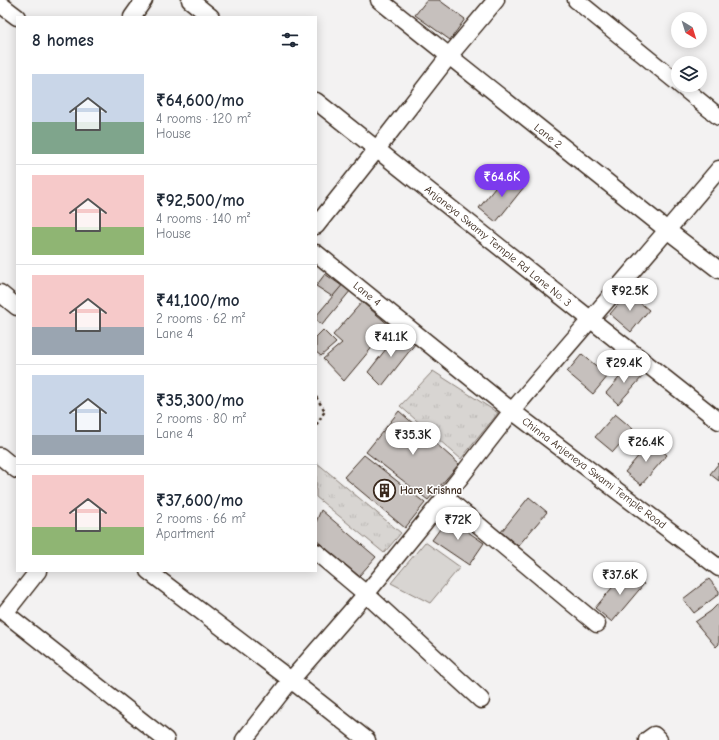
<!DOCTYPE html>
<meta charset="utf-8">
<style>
:root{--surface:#fff;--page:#f6f6f7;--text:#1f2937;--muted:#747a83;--line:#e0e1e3;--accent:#7c3aed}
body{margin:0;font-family:"Comic Neue",sans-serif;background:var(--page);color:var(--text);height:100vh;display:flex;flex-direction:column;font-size:15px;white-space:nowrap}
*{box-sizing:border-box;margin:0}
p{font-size:13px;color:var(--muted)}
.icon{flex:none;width:22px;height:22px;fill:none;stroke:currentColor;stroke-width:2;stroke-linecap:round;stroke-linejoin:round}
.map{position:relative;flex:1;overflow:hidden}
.details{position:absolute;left:16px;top:16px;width:301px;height:556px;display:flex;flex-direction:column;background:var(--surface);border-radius:0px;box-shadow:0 2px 10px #0003}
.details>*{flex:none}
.needle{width:26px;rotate:142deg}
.buttons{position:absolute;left:671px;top:12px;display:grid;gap:8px}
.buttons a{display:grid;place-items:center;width:36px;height:36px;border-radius:50%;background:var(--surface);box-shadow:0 2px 10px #0003;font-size:20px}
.price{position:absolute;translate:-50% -34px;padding:0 9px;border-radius:14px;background:#fff;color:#222;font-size:13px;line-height:26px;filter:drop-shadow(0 1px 2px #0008)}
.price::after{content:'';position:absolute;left:50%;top:24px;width:12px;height:9px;margin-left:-6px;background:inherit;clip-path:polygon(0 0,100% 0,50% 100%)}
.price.active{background:var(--accent);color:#fff}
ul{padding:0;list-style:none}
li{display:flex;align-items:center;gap:12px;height:100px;padding:0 16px}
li+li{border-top:1px solid var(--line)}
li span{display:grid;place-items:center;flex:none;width:112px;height:80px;border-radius:0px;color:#555}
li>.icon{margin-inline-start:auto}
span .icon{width:48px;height:48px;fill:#fffc;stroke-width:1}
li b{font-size:17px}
h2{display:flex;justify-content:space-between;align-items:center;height:48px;padding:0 16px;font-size:17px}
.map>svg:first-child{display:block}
.grass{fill:url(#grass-tufts);stroke:#8a8078}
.garden{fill:#d8d5d2;stroke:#8a8078}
.building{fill:#c6c0bd;stroke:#3b2a1e}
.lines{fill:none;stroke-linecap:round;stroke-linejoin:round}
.minor-casing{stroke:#3b2a1e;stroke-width:19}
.path{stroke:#3b2a1e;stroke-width:2.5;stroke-dasharray:3 3;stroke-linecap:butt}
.minor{stroke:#fff;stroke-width:16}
.labels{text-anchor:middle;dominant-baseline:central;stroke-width:3;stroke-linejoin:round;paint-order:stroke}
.street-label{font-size:11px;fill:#3b2a1e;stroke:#fff}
.poi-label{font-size:11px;font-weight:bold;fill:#3b2a1e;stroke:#fff;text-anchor:start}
</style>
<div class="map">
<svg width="719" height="740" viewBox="0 0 719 740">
<defs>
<pattern id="grass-tufts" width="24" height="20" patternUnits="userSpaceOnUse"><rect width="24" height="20" fill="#d8d5d2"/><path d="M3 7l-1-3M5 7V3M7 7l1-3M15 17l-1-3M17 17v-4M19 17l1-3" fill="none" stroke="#bab7b4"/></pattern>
</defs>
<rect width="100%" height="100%" fill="#f3f2f2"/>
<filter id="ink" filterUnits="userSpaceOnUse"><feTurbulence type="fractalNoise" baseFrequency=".025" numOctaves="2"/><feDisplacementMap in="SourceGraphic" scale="8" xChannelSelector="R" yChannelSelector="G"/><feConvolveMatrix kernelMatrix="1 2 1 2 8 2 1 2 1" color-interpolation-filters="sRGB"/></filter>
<g filter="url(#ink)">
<g class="grass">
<path d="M433,371L498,413L461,459L400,406Z"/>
<path d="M316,462L401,533L384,553L316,497Z"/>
</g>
<path class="garden" d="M425,542L460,567L430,603L391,583Z"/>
<g class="building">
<path d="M427,0H439L465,19L450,40L415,15Z"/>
<path d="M507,173L524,187L496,222L479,208Z"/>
<path d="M325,274L342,286L333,297L316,286Z"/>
<path d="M344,283L351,290L322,325L316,320V316Z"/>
<path d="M628,293L649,310L631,332L610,314Z"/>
<path d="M362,302L390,326L344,381L323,359L342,343L333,335Z"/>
<path d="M323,330L336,343L321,356L316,352V337Z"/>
<path d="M400,331L415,344L382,386L368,372Z"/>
<path d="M582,354L608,376L593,394L567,372Z"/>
<path d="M630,365L643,376L618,404L606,393Z"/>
<path d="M399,411L459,464L428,500L366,452Z"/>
<path d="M615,414L633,429L613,452L595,437Z"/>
<path d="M651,441L667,455L641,485L625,472Z"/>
<path d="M364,455L425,503L405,528L344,477Z"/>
<path d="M719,463V481L710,474Z"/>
<path d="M529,497L547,512L518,546L501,532Z"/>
<path d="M321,510L376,557L359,576L316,540V522Z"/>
<path d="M448,518L484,543L469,565L432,540Z"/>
<path d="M627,570L644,584L612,622L595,608Z"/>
<path d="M709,579L719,591V594L694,613L683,599Z"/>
<path d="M719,603V644L716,647L695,622L711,611Z"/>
</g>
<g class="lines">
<defs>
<g id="minor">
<path d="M190,0L211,17"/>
<path d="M379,0L667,230L719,270"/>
<path d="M576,0L678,83"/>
<path d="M0,4L17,17"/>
<path d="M132,17L144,0"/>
<path d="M680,85L719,117"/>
<path d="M316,101L590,319L719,421"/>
<path d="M719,169C651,250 581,330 512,411L719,568"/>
<path d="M316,226L377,149L449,56L496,0"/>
<path d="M316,253L512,411L445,497L597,624"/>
<path d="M0,293L17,307"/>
<path d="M0,456L17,470"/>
<path d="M316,552L366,594L481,700"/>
<path d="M38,571L5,613L166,740"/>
<path d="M148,571L291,680L367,740"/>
<path d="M244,740L291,680L366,594L446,496"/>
<path d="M647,740L654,735L659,740"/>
</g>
</defs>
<use href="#minor" class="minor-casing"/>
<path class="path" d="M316,397L325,411L316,425"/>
<use href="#minor" class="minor"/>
</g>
</g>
<defs>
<symbol id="building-ring" viewBox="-11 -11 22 22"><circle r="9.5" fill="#fff" stroke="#3b2a1e" stroke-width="1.5"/><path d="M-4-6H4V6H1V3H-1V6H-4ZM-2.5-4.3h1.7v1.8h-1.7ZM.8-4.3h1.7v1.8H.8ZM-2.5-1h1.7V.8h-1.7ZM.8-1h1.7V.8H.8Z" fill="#3b2a1e"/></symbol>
</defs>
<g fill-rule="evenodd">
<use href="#building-ring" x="372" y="478" width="25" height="25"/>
</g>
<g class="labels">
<g class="street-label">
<text transform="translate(548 136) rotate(39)">Lane 2</text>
<text transform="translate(498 246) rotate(39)">Anjaneya Swamy Temple Rd Lane No. 3</text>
<text transform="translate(367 294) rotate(39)">Lane 4</text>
<text transform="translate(594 473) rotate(37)">Chinna Anjeneya Swami Temple Road</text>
</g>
<g class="poi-label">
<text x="400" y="490">Hare Krishna</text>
</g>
</g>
</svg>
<div class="buttons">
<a><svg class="needle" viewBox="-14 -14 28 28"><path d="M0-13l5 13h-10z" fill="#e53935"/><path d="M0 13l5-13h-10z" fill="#747a83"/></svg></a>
<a><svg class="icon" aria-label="layers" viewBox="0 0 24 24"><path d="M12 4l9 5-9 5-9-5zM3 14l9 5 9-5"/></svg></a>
</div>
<b class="price active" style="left:502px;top:198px">₹64.6K</b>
<b class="price" style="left:630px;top:312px">₹92.5K</b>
<b class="price" style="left:391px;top:358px">₹41.1K</b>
<b class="price" style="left:624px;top:384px">₹29.4K</b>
<b class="price" style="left:413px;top:456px">₹35.3K</b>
<b class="price" style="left:646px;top:463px">₹26.4K</b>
<b class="price" style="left:458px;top:541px">₹72K</b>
<b class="price" style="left:620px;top:596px">₹37.6K</b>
<section class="details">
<h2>8 homes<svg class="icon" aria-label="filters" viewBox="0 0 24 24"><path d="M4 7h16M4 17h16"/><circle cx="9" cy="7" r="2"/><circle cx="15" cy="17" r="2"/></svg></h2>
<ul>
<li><span style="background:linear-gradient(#c9d6e8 60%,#7fa58c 0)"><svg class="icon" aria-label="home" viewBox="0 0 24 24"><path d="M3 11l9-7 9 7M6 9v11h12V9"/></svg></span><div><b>₹64,600/mo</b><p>4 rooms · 120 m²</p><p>House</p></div></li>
<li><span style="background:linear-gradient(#f6c9c9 65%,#8fb573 0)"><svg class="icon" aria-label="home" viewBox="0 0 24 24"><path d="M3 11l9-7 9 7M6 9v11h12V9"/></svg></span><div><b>₹92,500/mo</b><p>4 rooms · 140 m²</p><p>House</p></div></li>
<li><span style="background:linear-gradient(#f6c9c9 65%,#9aa5b1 0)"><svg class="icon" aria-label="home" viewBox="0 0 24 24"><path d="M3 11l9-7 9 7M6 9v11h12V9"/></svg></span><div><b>₹41,100/mo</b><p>2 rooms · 62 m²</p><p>Lane 4</p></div></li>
<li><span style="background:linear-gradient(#c9d6e8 75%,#9aa5b1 0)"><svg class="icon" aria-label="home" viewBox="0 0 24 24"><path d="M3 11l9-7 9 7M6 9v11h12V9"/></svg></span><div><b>₹35,300/mo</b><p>2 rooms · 80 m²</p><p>Lane 4</p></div></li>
<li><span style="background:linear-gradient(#f6c9c9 65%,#8fb573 0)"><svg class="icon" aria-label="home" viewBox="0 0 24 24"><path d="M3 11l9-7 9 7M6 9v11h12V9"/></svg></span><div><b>₹37,600/mo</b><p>2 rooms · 66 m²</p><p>Apartment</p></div></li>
</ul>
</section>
</div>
